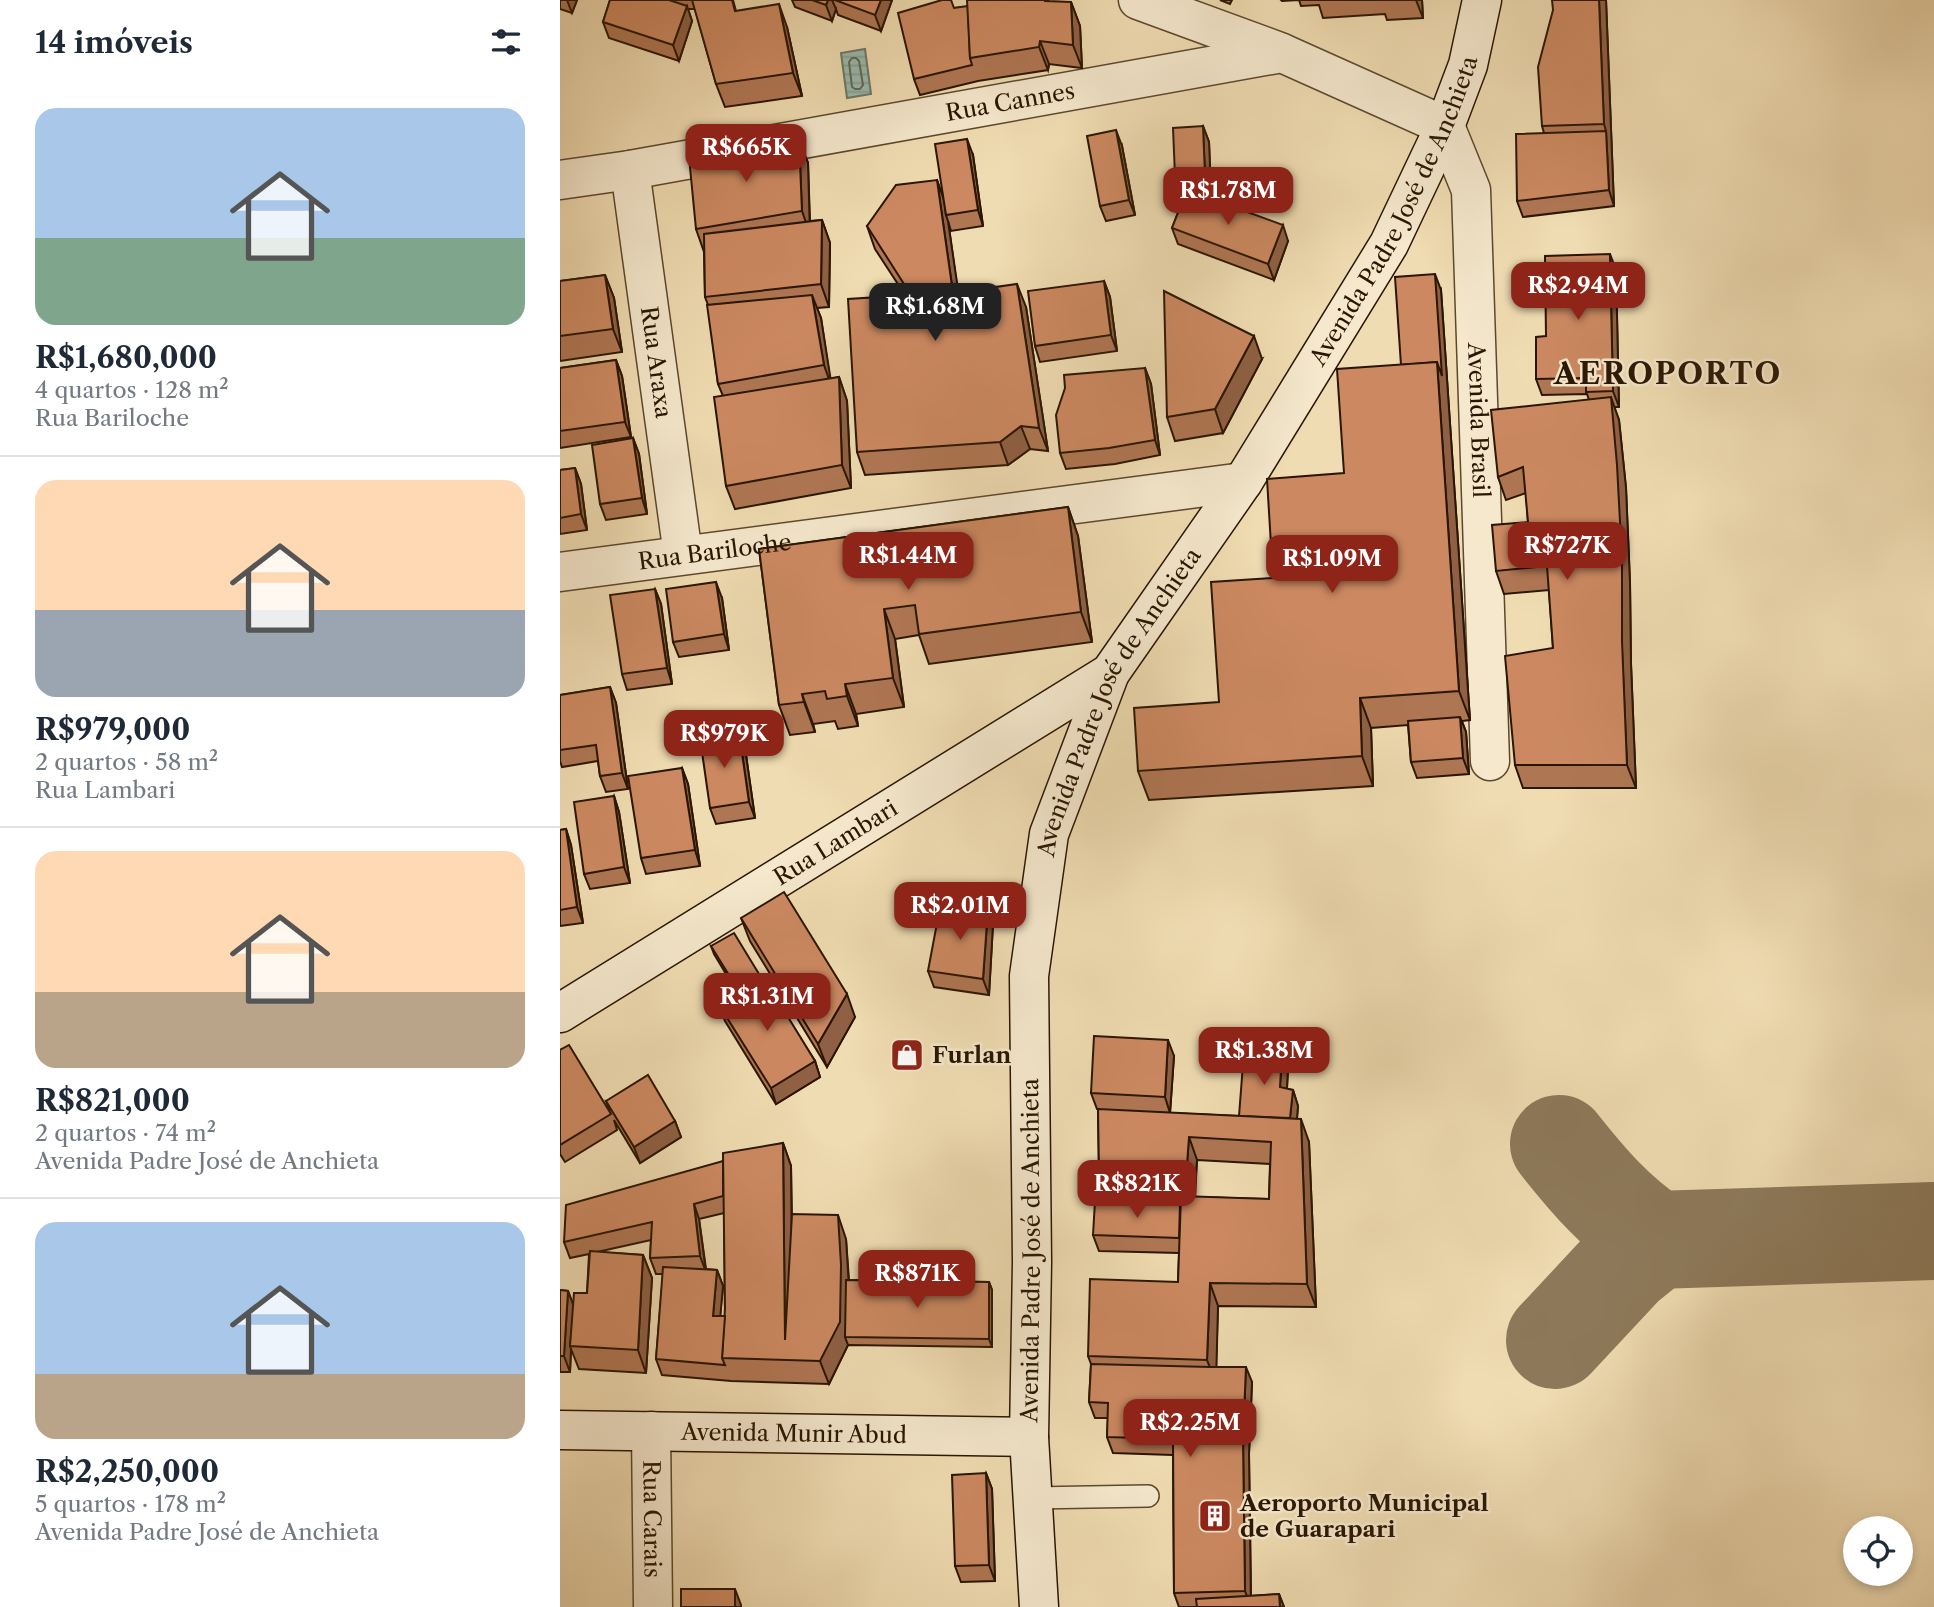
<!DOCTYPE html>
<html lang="pt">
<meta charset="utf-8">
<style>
:root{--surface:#fff;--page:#f2f2f3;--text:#1f2937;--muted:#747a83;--line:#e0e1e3;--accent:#8f2418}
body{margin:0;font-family:"Libre Caslon Text",serif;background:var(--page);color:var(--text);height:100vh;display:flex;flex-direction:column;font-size:26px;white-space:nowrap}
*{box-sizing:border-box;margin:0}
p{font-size:23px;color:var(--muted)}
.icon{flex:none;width:38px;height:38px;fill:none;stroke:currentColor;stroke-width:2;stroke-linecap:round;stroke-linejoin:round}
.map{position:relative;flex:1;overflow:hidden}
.details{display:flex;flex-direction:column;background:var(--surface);width:560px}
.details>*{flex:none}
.fabs{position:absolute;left:1283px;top:1516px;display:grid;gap:14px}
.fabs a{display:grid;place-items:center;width:70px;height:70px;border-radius:50%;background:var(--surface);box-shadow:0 4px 10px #0003;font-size:35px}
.price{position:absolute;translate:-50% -60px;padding:0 16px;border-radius:14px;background:var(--accent);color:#fff;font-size:23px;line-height:46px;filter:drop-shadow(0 2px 4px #0008)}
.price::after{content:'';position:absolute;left:50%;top:42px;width:21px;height:16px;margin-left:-10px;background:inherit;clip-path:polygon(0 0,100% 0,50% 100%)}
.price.active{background:#222;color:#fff}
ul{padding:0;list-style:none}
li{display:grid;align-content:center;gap:14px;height:371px;padding:0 35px}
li+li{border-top:2px solid var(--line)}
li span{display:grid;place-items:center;height:217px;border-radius:21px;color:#555}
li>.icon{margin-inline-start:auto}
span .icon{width:126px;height:126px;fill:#fffc;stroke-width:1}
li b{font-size:30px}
h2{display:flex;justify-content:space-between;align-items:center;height:84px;padding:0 35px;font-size:30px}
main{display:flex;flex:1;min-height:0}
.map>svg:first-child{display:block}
.water{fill:url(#water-rules);stroke:#6d7969;stroke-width:2}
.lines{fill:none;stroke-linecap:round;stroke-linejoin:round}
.shore{stroke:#626858;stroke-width:2}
.taxiway{stroke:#8d795a;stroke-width:98}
.lane-casing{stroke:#5c482e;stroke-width:24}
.street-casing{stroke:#5c482e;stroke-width:41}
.secondary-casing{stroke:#2a1602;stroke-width:41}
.lane{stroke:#f5e8cd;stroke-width:21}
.street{stroke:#f5e8cd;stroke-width:38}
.secondary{stroke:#f5e8cd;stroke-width:38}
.wall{fill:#af7653;stroke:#2a1602;stroke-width:2;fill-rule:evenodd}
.shaded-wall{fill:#8f6044;stroke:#2a1602;stroke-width:2}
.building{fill:#cc8961;stroke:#2a1602;stroke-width:2}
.labels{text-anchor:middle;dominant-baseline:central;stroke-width:5;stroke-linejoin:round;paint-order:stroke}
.street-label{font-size:23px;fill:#2a1602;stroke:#f5e8cd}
.poi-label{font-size:23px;font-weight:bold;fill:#2a1602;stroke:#f5e8cd;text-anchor:start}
.district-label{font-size:30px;font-weight:bold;letter-spacing:2px;fill:#2a1602;stroke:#f5e8cd}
</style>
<main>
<section class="details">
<h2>14 imóveis<svg class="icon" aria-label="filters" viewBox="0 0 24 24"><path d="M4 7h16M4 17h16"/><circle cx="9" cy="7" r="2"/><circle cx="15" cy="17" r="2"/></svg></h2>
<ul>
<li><span style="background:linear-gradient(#a9c7e8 60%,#7fa58c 0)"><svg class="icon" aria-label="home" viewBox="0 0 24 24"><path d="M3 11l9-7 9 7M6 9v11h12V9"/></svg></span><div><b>R$1,680,000</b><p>4 quartos · 128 m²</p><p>Rua Bariloche</p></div></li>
<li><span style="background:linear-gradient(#ffd9b3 60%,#9aa5b1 0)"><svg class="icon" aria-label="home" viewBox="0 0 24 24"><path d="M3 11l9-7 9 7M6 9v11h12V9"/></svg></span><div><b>R$979,000</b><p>2 quartos · 58 m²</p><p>Rua Lambari</p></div></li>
<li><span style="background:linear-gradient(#ffd9b3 65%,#b9a48a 0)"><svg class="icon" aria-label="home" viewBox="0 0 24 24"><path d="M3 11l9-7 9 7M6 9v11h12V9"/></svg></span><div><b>R$821,000</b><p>2 quartos · 74 m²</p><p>Avenida Padre José de Anchieta</p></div></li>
<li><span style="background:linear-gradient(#a9c7e8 70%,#b9a48a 0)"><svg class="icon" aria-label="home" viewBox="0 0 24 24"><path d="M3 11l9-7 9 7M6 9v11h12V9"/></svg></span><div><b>R$2,250,000</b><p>5 quartos · 178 m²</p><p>Avenida Padre José de Anchieta</p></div></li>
</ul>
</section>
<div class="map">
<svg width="1374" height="1607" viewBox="0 0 1374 1607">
<defs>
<pattern id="water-rules" width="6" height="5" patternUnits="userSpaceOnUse" patternTransform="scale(1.75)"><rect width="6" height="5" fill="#9abbae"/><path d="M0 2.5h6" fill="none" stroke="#85a094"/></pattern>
</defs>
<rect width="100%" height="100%" fill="#f0dcb2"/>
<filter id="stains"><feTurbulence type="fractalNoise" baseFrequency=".00286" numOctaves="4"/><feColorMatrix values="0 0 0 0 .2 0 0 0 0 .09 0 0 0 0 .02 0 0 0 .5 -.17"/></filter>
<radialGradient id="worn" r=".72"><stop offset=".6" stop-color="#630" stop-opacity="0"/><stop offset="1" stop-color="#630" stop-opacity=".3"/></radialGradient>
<path class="water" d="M305,49L311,94L287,98L281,53Z"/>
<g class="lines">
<path class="shore" d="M292,58H296L299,61L303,85L300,89H295L292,87L289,62Z"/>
<g class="taxiway">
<path d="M999,1144C1029,1182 1056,1213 1096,1240"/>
<path d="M995,1340L1065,1265L1096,1240L1374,1231"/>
</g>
<defs>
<path id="lane" d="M472,1498L588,1496"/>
<g id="street">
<path d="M578,0L720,52"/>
<path id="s1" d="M70,170L123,555"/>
<path id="s2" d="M0,180L70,170L722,53L885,126L911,190L930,761"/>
<path id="s3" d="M0,572L683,482"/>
<path id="s4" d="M91,1431L93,1607"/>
</g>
<g id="secondary">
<path id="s5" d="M0,1013L550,673"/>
<path id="s6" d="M0,1430L469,1437"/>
<path id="s7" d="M479,1607L469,1437L472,1262L469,976L489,834L550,673L683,482L829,244L885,126L908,65L922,0"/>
</g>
</defs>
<use href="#lane" class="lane-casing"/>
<use href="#street" class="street-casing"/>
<use href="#secondary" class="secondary-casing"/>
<use href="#lane" class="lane"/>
<use href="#street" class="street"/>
<use href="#secondary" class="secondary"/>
</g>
<g class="wall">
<path d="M0,0H17L12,13L0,9Z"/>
<path d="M50,0H173L176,11L227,27L242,96L165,107L156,84L135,9H128L132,21L119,61L49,38L43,22Z"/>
<path d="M232,0H332L321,31L278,15L276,9L272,21L235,7Z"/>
<path d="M488,0L489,1L511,2L520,26L522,68L489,64L488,70L418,81L360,95L354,79L394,8Z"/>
<path d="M660,0H672L670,4Z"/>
<path d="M721,0H862L863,18L827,20L825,14L763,18L759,5L741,6L739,0L722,1Z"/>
<path d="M1046,0L1054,206L963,217L957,201L984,133L982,126Z"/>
<path d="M643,126L649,142L651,191L632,192L728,241L714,280L618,244L612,228L626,192H621L615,176Z"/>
<path d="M239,140L248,163L250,221L262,220L270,243L269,307L257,308L261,318L270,379L279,377L287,401L291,488L175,509L166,486L163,396L158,384L148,305L145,297L144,252L136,229Z"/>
<path d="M562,146L575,215L546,221L540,206Z"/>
<path d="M413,155L423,226L391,231L388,221L398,293L466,307L488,451L470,449L448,465L305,475L297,452L345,295L315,249L307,226L377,180L383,197Z"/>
<path d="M1056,270L1059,407H1054L1059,420L1066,488L1070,583L1071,664L1076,788H963L955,765L993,648L989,590L944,594L936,571L968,522L966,493L946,500L938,477L1029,400L1027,394L982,395L976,379L986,336Z"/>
<path d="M45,275L54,298L62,352L0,361V281Z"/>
<path d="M544,281L550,297L557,351L480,362L475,346Z"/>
<path d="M881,290L910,720L902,721L906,732L909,774L857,778L851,762L848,725L811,728L813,786L589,800L578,771L659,702L713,578L784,473Z"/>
<path d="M702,359L663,433L615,441L607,417Z"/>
<path d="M56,360L62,376L71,437L0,448V368Z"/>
<path d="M585,368L591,384L600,455L555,464L506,469L500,453Z"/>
<path d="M73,438L79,454L87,514L46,520L40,504Z"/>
<path d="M15,468L21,484L27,530L0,534V470Z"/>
<path d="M508,507L518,536L532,642L369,664L359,635L335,639L344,707L296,714L298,726L278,729L275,721L253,724L255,732L230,735L219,705L199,549Z"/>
<path d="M95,589L101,604L112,684L67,690L62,674Z"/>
<path d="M162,598L169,650L119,657L113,642Z"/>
<path d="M50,687L56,703L68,789L46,792L40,776L38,761L2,767L0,761V695Z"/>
<path d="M179,732L185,748L195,818L156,824L150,808Z"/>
<path d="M122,768L128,784L140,866L86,874L81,858Z"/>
<path d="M54,796L59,812L70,883L30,889L24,874Z"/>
<path d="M6,829L11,845L23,923L0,926V830Z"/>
<path d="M428,908L433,924L429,995L374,987L368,971Z"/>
<path d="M181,918L295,1017L267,1067L190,941Z"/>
<path d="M151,946L202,979L255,1061L260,1077L216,1104L165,1021L159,1005L178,994L154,954Z"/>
<path d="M0,1050L50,1111L46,1101L115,1121L121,1137L80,1163L54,1120L57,1130L5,1162L0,1154Z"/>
<path d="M614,1056L610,1113L679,1116L728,1069L727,1089L733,1090L738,1106L737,1118L749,1142L756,1307L658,1306L656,1367L692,1382L689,1454L691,1596L719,1594L724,1607H619L614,1593L613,1455L553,1453L547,1437L548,1418H535L529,1402L531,1364L528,1356L618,1282L619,1253L539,1251L533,1235L620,1204V1200L547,1197L539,1174L538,1109H537L531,1093ZM637,1160L710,1164L709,1199L635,1197Z"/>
<path d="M223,1143L231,1166L232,1223L286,1239L289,1280L429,1282L432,1290V1347L288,1345L269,1384L171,1381L102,1375L96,1359L103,1274H96L90,1258L91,1240L37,1252L83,1255L92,1278L86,1373L19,1369L11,1349L10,1372H0V1290L8,1291L13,1304L27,1293L29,1254L10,1258L4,1242L163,1161ZM164,1213L165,1316H160L163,1286L157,1270L146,1269L139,1219Z"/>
<path d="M426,1473L432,1489L435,1581L401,1582L395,1566Z"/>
</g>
<g class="shaded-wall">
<path d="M7,0H17L12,13Z"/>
<path d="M268,0H272L276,9L272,21L266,5Z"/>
<path d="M321,0H332L321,31L315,15Z"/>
<path d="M856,0H862L863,18Z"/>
<path d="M1039,0H1046L1054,206L1049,190L1046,131L1044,124Z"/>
<path d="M511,2L520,26L522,68L513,45Z"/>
<path d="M219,4L227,27L242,96L233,73Z"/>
<path d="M127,6L132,21L119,61L113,45Z"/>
<path d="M480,41L489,64L488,70L479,47Z"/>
<path d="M643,126L649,142L651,191L645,175Z"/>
<path d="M556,130L562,146L575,215L569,200Z"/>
<path d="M407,139L413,155L423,226L418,210Z"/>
<path d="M239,140L248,163L250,234L242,211Z"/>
<path d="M377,180L385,203L386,215L388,221L402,317L393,293Z"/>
<path d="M262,220L270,243L269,307L261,284Z"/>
<path d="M723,225L728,241L714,280L708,264Z"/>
<path d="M1050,254L1056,270L1059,407L1053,391Z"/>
<path d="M875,274L881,290L910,720L899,691L877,362Z"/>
<path d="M45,275L54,298L62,352L53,329Z"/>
<path d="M544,281L550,297L557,351L551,335Z"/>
<path d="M457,284L466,307L488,451L479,428Z"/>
<path d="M252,295L261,318L272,388L264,365Z"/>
<path d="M694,336L702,359L663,433L655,409Z"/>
<path d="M56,360L62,376L71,437L65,422Z"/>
<path d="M585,368L591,384L600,455L595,440Z"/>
<path d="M279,377L287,401L291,488L282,465Z"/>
<path d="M1051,397L1059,420L1066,488L1070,583L1071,664L1076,788L1067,765Z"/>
<path d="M461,426L470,449L448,465L440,442Z"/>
<path d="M73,438L79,454L87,514L82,498Z"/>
<path d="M15,468L21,484L27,530L21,514Z"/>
<path d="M508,507L518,536L532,642L521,612Z"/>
<path d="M156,582L162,598L169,650L164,634Z"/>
<path d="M95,589L101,604L112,684L107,668Z"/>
<path d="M324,609L335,639L344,707L333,678Z"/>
<path d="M285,684L296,714L298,726L287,696Z"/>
<path d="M50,687L56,703L68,789L62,773Z"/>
<path d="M242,694L253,724L255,732L244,702Z"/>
<path d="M800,698L811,728L813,786L802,756Z"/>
<path d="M900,717L906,732L909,774L903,758Z"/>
<path d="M179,732L185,748L195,818L189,802Z"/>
<path d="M122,768L128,784L140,866L135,850Z"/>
<path d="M54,796L59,812L70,883L64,867Z"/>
<path d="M6,829L11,845L23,923L17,907Z"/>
<path d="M428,908L433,924L429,995L423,979Z"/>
<path d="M287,994L295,1017L267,1067L258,1044Z"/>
<path d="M608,1040L614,1056L610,1113L605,1097Z"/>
<path d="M722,1053L728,1069L726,1103L720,1087Z"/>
<path d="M255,1061L260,1077L216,1104L211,1088Z"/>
<path d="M733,1090L738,1106L735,1142L729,1126Z"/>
<path d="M741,1119L749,1142L756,1307L747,1284Z"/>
<path d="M115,1121L121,1137L80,1163L74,1147Z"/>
<path d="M629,1137L637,1160L634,1201L626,1178Z"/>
<path d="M223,1143L231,1166L233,1360L225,1340Z"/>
<path d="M134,1204L139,1219L146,1272L140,1256Z"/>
<path d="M278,1215L286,1239L289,1288L285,1337L288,1345L269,1384L260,1361Z"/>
<path d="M83,1255L92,1278L86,1373L78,1350Z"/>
<path d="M157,1270L163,1286L159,1331L153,1316Z"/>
<path d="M429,1282L432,1290V1347L429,1339Z"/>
<path d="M650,1283L658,1306L656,1383L647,1360Z"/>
<path d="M8,1291L14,1307L10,1346L11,1349L10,1372L4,1356Z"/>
<path d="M686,1367L692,1382L689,1454L691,1607L685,1591L683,1438Z"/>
<path d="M426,1473L432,1489L435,1581L429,1565Z"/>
<path d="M175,1589L181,1605V1607H175Z"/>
<path d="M719,1594L724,1607H720Z"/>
</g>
<g class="building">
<path d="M50,0H109L127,6L113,45L43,22Z"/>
<path d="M132,0H172L175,11L219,4L233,73L156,84Z"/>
<path d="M252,0H268L266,5Z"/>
<path d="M275,0H321L315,15Z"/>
<path d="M382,0H391L394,8L408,6L410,58L412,65L354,79L338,13Z"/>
<path d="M407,0H485V1L511,2L513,45L480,41L479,47L410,58Z"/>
<path d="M992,0H1039L1044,124L982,126L978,67L993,10Z"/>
<path d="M643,126L645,175L615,176L613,128Z"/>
<path d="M556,130L569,200L540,206L527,136Z"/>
<path d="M1046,131L1049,190L957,201L956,134Z"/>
<path d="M407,139L418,210L386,215L375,144Z"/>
<path d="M239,140L242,211L136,229L129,157Z"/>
<path d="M377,180L393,293L457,284L479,428L461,426L440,442L297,452L288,299L351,295L307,226L336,185Z"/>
<path d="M627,190L723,225L708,264L612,228Z"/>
<path d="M262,220L261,284L145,297L144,234Z"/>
<path d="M1050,254L1053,391L1026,392V378L976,379V337L986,336L985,256Z"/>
<path d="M875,274L882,376L877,362L841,365L835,277Z"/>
<path d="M45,275L53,329L0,336V281Z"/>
<path d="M544,281L551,335L475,346L468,291Z"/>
<path d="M604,291L694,336L655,409L607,417Z"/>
<path d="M252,295L264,365L158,384L147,305Z"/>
<path d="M56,360L65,422L0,431V368Z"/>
<path d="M877,362L899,691L800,698L802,756L578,771L574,708L659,702L651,582L713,578L707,479L784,473L777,369Z"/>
<path d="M585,368L595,440L549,448L500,453L496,415L505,388L504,375Z"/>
<path d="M279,377L282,465L166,486L154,397Z"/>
<path d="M1051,397L1057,465L1062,560V641L1067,765H955L945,656L993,648L987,566L936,571L932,525L968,522L963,467L938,477L931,410Z"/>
<path d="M73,438L82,498L40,504L32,445Z"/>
<path d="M15,468L21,514L0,518V470Z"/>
<path d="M508,507L521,612L359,634L355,605L324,609L333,678L285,684L287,696L267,699L265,691L242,694L244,702L219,705L199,549Z"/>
<path d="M156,582L164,634L113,642L106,589Z"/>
<path d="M95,589L107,668L62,674L50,595Z"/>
<path d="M50,687L62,773L40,776L36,745L0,750V695Z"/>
<path d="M900,717L903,758L851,762L848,721Z"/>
<path d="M179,732L189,802L150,808L140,738Z"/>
<path d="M122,768L135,850L81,858L68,776Z"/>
<path d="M54,796L64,867L24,874L14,802Z"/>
<path d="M6,829L17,907L0,910V830Z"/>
<path d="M224,892L287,994L258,1044L181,918Z"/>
<path d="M380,907L428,908L423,979L368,971Z"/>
<path d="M174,933L202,979L180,993L151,946Z"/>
<path d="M204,978L255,1061L211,1088L159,1005Z"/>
<path d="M534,1036L608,1040L605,1097L531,1093Z"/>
<path d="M9,1045L51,1114L0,1145V1050Z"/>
<path d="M684,1051L722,1053L720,1087L733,1090L730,1118L679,1116Z"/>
<path d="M88,1075L115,1121L74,1147L46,1101Z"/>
<path d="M538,1109L741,1119L747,1284L650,1283L647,1360L528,1356L530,1279L618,1282L621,1196L709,1199L711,1142L629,1137L626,1178L539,1174Z"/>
<path d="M223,1143L225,1340L232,1214L278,1215L281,1265L280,1322L260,1361L162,1358L165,1308L163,1153Z"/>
<path d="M163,1161V1196L134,1204L140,1256L90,1258L92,1222L4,1242L6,1205Z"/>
<path d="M535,1201L620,1204L619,1238L533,1235Z"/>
<path d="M30,1251L83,1255L78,1350L10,1346L14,1293H27Z"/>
<path d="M103,1267L157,1270L153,1316H165L162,1358L165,1365L96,1359Z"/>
<path d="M286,1280L429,1282V1339L285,1337Z"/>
<path d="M0,1290L8,1291L4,1356H0Z"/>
<path d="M531,1364L650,1367H686L683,1438L685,1591L614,1593L613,1439L547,1437L548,1403L529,1402Z"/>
<path d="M426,1473L429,1565L395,1566L392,1475Z"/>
<rect x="121" y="1589" width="54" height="18"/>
<path d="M719,1594L720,1607H637L636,1599Z"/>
</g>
<defs>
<symbol id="shop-square" viewBox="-11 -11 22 22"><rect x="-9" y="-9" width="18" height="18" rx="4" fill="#8f2418" stroke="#f5e8cd"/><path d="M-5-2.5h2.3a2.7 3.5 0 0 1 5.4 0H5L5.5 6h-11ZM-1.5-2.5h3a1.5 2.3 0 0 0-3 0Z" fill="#fff"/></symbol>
<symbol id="building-square" viewBox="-11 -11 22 22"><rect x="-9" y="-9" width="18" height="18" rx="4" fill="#8f2418" stroke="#f5e8cd"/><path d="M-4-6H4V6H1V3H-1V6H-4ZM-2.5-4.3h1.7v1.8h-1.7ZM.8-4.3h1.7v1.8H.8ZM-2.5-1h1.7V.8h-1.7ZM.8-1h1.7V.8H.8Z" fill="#fff"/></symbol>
</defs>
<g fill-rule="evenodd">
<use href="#shop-square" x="328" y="1036" width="38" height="38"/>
<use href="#building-square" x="636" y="1497" width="38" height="38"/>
</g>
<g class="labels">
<g class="street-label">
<text stroke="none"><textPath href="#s2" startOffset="457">Rua Cannes</textPath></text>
<text stroke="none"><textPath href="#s7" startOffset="1491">Avenida Padre José de Anchieta</textPath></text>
<text stroke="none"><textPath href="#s1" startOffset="194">Rua Araxa</textPath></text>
<text stroke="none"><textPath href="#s2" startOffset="1211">Avenida Brasil</textPath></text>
<text stroke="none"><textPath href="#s3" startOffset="156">Rua Bariloche</textPath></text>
<text stroke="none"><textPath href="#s7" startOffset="924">Avenida Padre José de Anchieta</textPath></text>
<text stroke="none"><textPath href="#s5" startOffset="324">Rua Lambari</textPath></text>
<text stroke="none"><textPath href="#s7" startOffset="357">Avenida Padre José de Anchieta</textPath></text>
<text stroke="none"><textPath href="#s6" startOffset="234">Avenida Munir Abud</textPath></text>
<text stroke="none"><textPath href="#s4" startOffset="88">Rua Carais</textPath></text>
</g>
<g class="poi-label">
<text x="372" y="1055">Furlan</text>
<text x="680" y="1503">Aeroporto Municipal<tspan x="680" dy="26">de Guarapari</tspan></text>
</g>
<g class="district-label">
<text x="1108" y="373">AEROPORTO</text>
</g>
</g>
<rect width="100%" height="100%" filter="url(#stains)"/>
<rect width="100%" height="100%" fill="url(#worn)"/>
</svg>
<div class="fabs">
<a><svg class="icon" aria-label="locate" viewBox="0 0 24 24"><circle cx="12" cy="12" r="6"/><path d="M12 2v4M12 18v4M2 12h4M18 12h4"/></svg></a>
</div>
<b class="price" style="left:186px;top:184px">R$665K</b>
<b class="price" style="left:668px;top:227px">R$1.78M</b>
<b class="price" style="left:1018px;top:322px">R$2.94M</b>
<b class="price active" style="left:375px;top:343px">R$1.68M</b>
<b class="price" style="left:1007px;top:582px">R$727K</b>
<b class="price" style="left:348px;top:592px">R$1.44M</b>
<b class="price" style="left:772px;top:595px">R$1.09M</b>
<b class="price" style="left:164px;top:770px">R$979K</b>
<b class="price" style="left:400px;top:942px">R$2.01M</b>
<b class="price" style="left:207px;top:1033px">R$1.31M</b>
<b class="price" style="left:704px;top:1087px">R$1.38M</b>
<b class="price" style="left:577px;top:1220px">R$821K</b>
<b class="price" style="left:357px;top:1310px">R$871K</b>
<b class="price" style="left:630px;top:1459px">R$2.25M</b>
</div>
</main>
